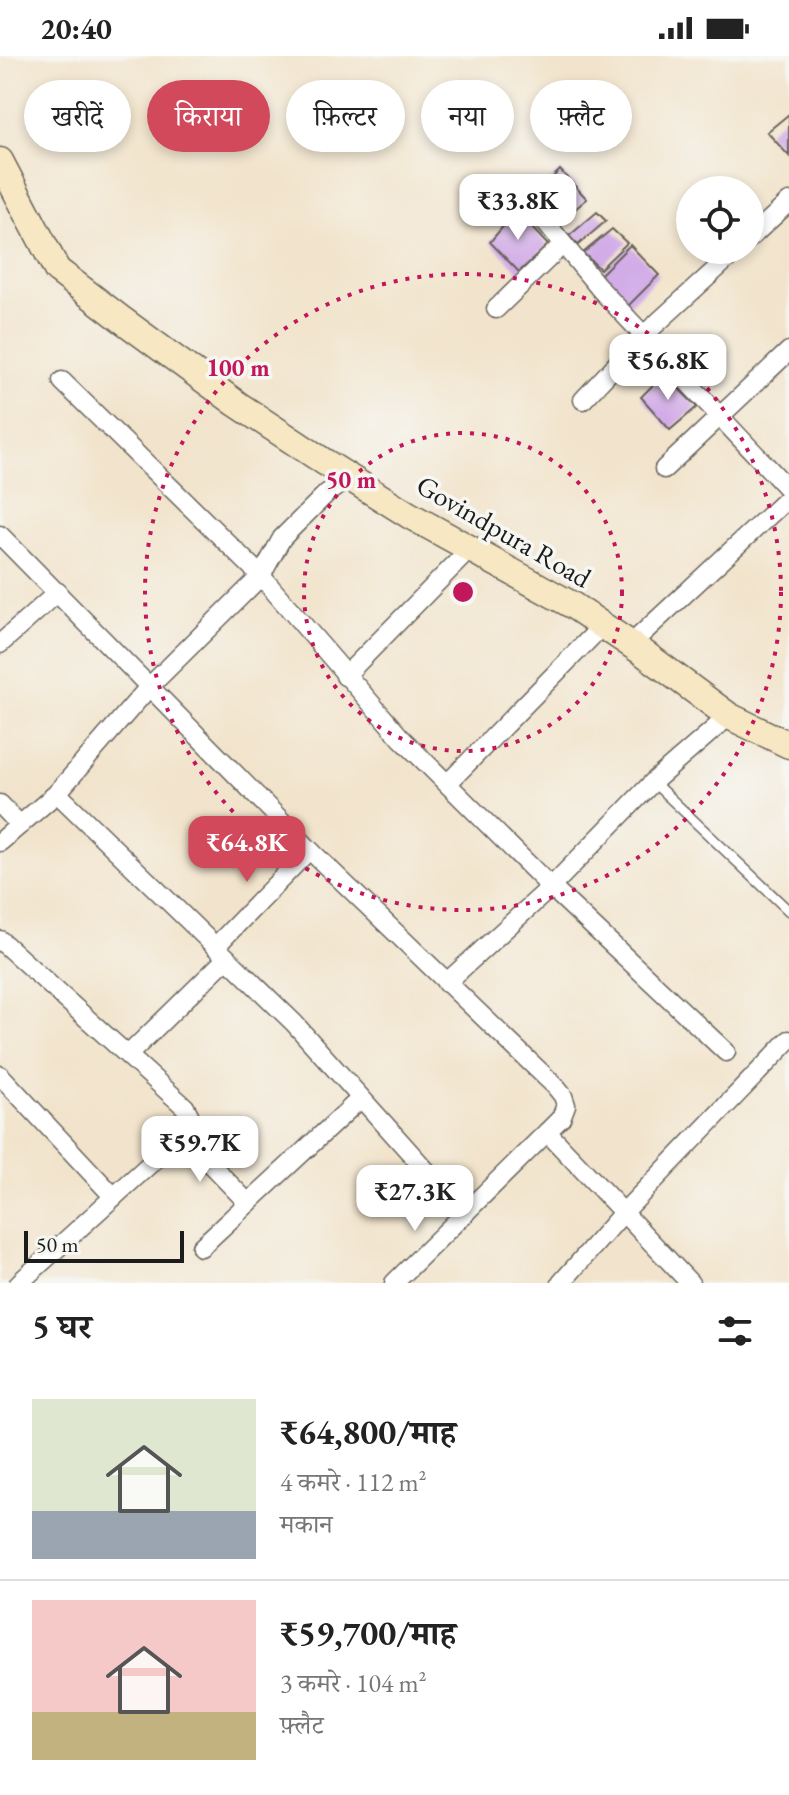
<!DOCTYPE html>
<html lang="hi">
<meta charset="utf-8">
<style>
:root{--surface:#fff;--page:#f6f6f6;--text:#222;--muted:#767676;--line:#e0e0e0;--accent:#d1495b}
body{margin:0;font-family:"EB Garamond","Noto Serif Devanagari",serif;background:var(--page);color:var(--text);height:100vh;display:flex;flex-direction:column;font-size:30px;white-space:nowrap}
*{box-sizing:border-box;margin:0}
p{font-size:26px;color:var(--muted)}
.icon{flex:none;width:44px;height:44px;fill:none;stroke:currentColor;stroke-width:2;stroke-linecap:round;stroke-linejoin:round}
.map{position:relative;height:1227px;overflow:hidden}
.side{display:flex;flex-direction:column;background:var(--surface);flex:1}
.side>*{flex:none}
.top-card{position:absolute;left:24px;top:24px;width:742px;height:72px;display:flex;gap:16px}
.fabs{position:absolute;left:676px;top:120px;display:grid;gap:16px}
.fabs a{display:grid;place-items:center;width:88px;height:88px;border-radius:50%;background:var(--surface);box-shadow:0 4px 12px #0003;font-size:40px}
.scale{position:absolute;left:24px;bottom:20px;width:160px;box-sizing:border-box;padding-left:8px;border:4px solid #1c1c1c;border-top:0;font-size:22px;line-height:28px;white-space:nowrap;color:#1c1c1c;-webkit-text-stroke:6px #f6f6f2;paint-order:stroke}
.price{position:absolute;translate:-50% -68px;padding:0 18px;border-radius:16px;background:#fff;color:#222;font-size:26px;line-height:52px;filter:drop-shadow(0 2px 4px #0008)}
.price::after{content:'';position:absolute;left:50%;top:48px;width:24px;height:18px;margin-left:-12px;background:inherit;clip-path:polygon(0 0,100% 0,50% 100%)}
.price.current{background:var(--accent);color:#fff}
ul{padding:0;list-style:none}
li{display:flex;align-items:center;gap:24px;height:200px;padding:0 32px}
li+li{border-top:2px solid var(--line)}
li span{display:grid;place-items:center;flex:none;width:224px;height:160px;border-radius:0px;color:#555}
li>.icon{margin-inline-start:auto}
span .icon{width:96px;height:96px;fill:#fffc;stroke-width:1}
li b{font-size:34px}
h2{display:flex;justify-content:space-between;align-items:center;height:96px;padding:0 32px;font-size:34px}
.tag{padding:0 28px;border-radius:36px;background:var(--surface);box-shadow:0 4px 12px #0003;font-size:28px;line-height:72px}
.tag.current{background:var(--accent);color:#fff}
.status{display:flex;justify-content:space-between;align-items:center;height:56px;padding:0 40px;background:var(--surface);direction:ltr}
.status svg{height:22px;fill:currentColor}
.map>svg:first-child{display:block}
.building{fill:#d2ace7}
.lines{fill:none;stroke-linecap:round;stroke-linejoin:round}
.lane-casing{stroke:#67625a;stroke-width:12}
.street-casing{stroke:#67625a;stroke-width:21}
.secondary-casing{stroke:#67625a;stroke-width:29}
.lane{stroke:#fff;stroke-width:9}
.street{stroke:#fff;stroke-width:18}
.secondary{stroke:#f7e8c3;stroke-width:26}
.ring{fill:none;stroke:#c2185b;stroke-width:4;stroke-dasharray:4 8}
.labels{text-anchor:middle;dominant-baseline:central;stroke-width:7;stroke-linejoin:round;paint-order:stroke}
.street-label{font-size:28px;fill:#1c1c1c;stroke:#f6f6f2}
.centre{fill:#c2185b;stroke:#f6f6f2;stroke-width:4}
.ring-label{font-size:24px;text-anchor:middle;font-weight:bold;fill:#c2185b;stroke:#f6f6f2;stroke-width:7;stroke-linejoin:round;paint-order:stroke}
</style>
<div class="status"><b>20:40</b><svg viewBox="0 0 49 12"><path d="M0 12V9h3v3zM5 12V6h3v6zM10 12V3h3v9zM15 12V0h3v12zM26 1h20v11H26zM47 4h2v5h-2z"/></svg></div>
<div class="map">
<svg width="789" height="1227" viewBox="0 0 789 1227">
<rect width="100%" height="100%" fill="#f6f6f2"/>
<filter id="ink" filterUnits="userSpaceOnUse"><feTurbulence type="fractalNoise" baseFrequency=".0125" numOctaves="2"/><feDisplacementMap in="SourceGraphic" scale="16" xChannelSelector="R" yChannelSelector="G"/><feConvolveMatrix kernelMatrix="1 2 1 2 8 2 1 2 1" color-interpolation-filters="sRGB"/></filter>
<filter id="wash" filterUnits="userSpaceOnUse"><feTurbulence type="fractalNoise" baseFrequency=".006" numOctaves="4" result="noise"/><feDisplacementMap in="SourceGraphic" scale="32" xChannelSelector="R" yChannelSelector="G"/><feGaussianBlur stdDeviation="1.8" result="paint"/><feColorMatrix in="noise" values="0 0 0 0 0 0 0 0 0 0 0 0 0 0 0 0 0 1.4 0 .05"/><feComposite in="paint" operator="in"/></filter>
<g filter="url(#wash)">
<rect width="100%" height="100%" fill="#f2e4cc"/>
<g id="blocks">
<g class="building">
<path d="M789,58V100L767,76Z"/>
<path d="M560,114L587,143L556,169L532,142Z"/>
<path d="M516,155L548,189L519,216L490,186Z"/>
<path d="M597,156L606,165L578,189L569,180Z"/>
<path d="M612,173L627,187L600,213L583,197Z"/>
<path d="M630,189L659,219L627,251L598,221Z"/>
<path d="M664,318L697,351L670,374L641,341Z"/>
</g>
</g>
</g>
<g filter="url(#ink)">
<use href="#blocks" fill-opacity="0" stroke="#67625a" stroke-width="2"/>
<g class="lines">
<defs>
<path id="lane" d="M653,726L789,855"/>
<g id="street">
<path d="M526,143L601,234L789,434"/>
<path d="M750,182L789,146"/>
<path d="M496,253L563,188"/>
<path d="M62,325L261,520L401,682L551,831L653,726L729,660"/>
<path d="M583,344L644,279L737,194"/>
<path d="M664,413L789,295"/>
<path d="M0,479L317,801L555,1030L563,1040L566,1049L561,1062L547,1076L690,1227"/>
<path d="M0,588L58,536"/>
<path d="M631,588L789,441"/>
<path d="M345,620L469,494"/>
<path d="M448,727L603,569"/>
<path d="M57,737L294,967L465,1158"/>
<path d="M0,748L20,769"/>
<path d="M0,786L57,737L149,631L261,520L282,482L327,437L350,422"/>
<path d="M0,884L185,1051L194,1068L19,1227"/>
<path d="M215,891L309,794"/>
<path d="M446,927L551,831L726,996"/>
<path d="M128,999L227,902"/>
<path d="M0,1019L114,1141"/>
<path d="M182,1079L248,1147"/>
<path d="M201,1191L361,1042"/>
<path d="M394,1227L547,1076"/>
<path d="M561,1227L622,1158L789,984"/>
</g>
<path id="secondary" d="M0,105L57,214L121,263L237,348L323,405L409,459L572,549L645,598L729,660L789,689"/>
</defs>
<use href="#lane" class="lane-casing"/>
<use href="#street" class="street-casing"/>
<use href="#secondary" class="secondary-casing"/>
<use href="#lane" class="lane"/>
<use href="#street" class="street"/>
<use href="#secondary" class="secondary"/>
</g>
</g>
<g class="ring">
<circle cx="463" cy="536" r="159"/>
<circle cx="463" cy="536" r="318"/>
</g>
<g class="labels">
<g class="street-label">
<text transform="translate(504 475) rotate(30)">Govindpura Road</text>
</g>
</g>
<circle cx="463" cy="536" r="12" class="centre"/>
<g class="ring-label">
<text x="238" y="320">100 m</text>
<text x="351" y="432">50 m</text>
</g>
</svg>
<div class="fabs">
<a><svg class="icon" aria-label="locate" viewBox="0 0 24 24"><circle cx="12" cy="12" r="6"/><path d="M12 2v4M12 18v4M2 12h4M18 12h4"/></svg></a>
</div>
<div class="scale">50 m</div>
<b class="price" style="left:518px;top:186px">₹33.8K</b>
<b class="price" style="left:668px;top:346px">₹56.8K</b>
<b class="price current" style="left:247px;top:828px">₹64.8K</b>
<b class="price" style="left:200px;top:1128px">₹59.7K</b>
<b class="price" style="left:415px;top:1177px">₹27.3K</b>
<div class="top-card">
<a class="tag">खरीदें</a>
<a class="tag current">किराया</a>
<a class="tag">फ़िल्टर</a>
<a class="tag">नया</a>
<a class="tag">फ़्लैट</a>
</div>
</div>
<section class="side">
<h2>5 घर<svg class="icon" aria-label="filters" viewBox="0 0 24 24"><path d="M4 7h16M4 17h16"/><circle cx="9" cy="7" r="2"/><circle cx="15" cy="17" r="2"/></svg></h2>
<ul>
<li><span style="background:linear-gradient(#dfe7d0 70%,#9aa5b1 0)"><svg class="icon" aria-label="home" viewBox="0 0 24 24"><path d="M3 11l9-7 9 7M6 9v11h12V9"/></svg></span><div><b>₹64,800/माह</b><p>4 कमरे · 112 m²</p><p>मकान</p></div></li>
<li><span style="background:linear-gradient(#f6c9c9 70%,#c2b280 0)"><svg class="icon" aria-label="home" viewBox="0 0 24 24"><path d="M3 11l9-7 9 7M6 9v11h12V9"/></svg></span><div><b>₹59,700/माह</b><p>3 कमरे · 104 m²</p><p>फ़्लैट</p></div></li>
</ul>
</section>
